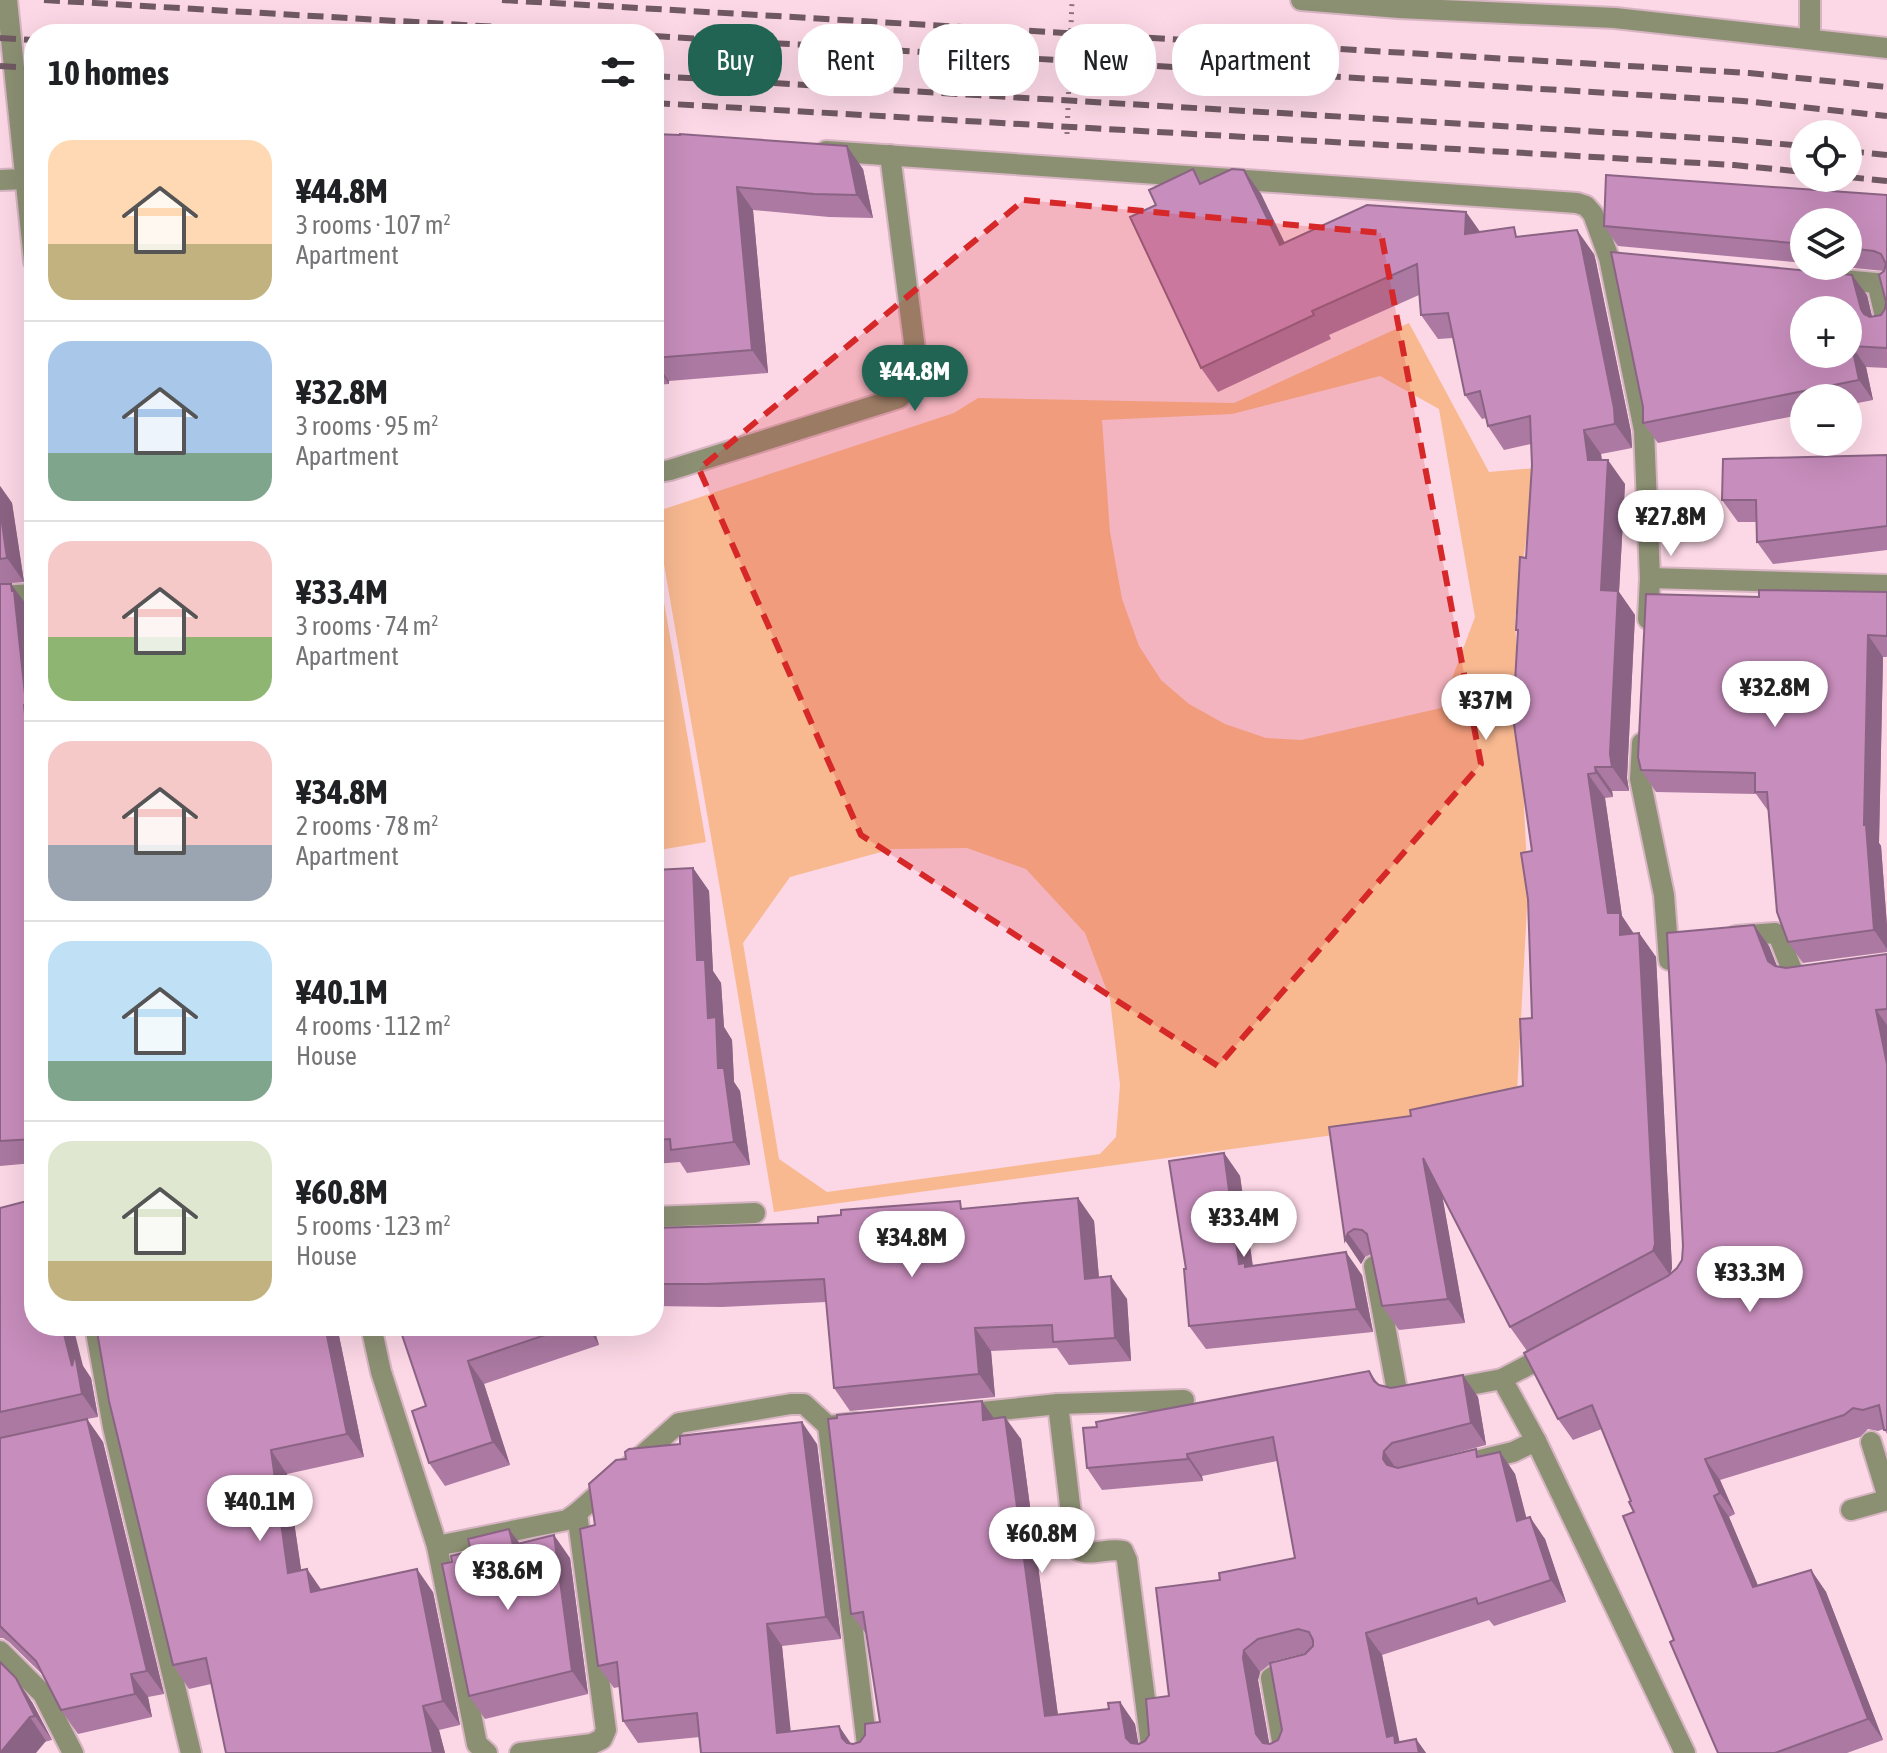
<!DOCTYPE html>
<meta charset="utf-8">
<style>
:root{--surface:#fff;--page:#f6f6f6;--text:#202124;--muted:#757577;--line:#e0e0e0;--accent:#216453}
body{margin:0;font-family:"Asap Condensed",sans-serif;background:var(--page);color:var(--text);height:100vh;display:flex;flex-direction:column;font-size:30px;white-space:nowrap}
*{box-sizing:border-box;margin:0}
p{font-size:26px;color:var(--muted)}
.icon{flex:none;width:44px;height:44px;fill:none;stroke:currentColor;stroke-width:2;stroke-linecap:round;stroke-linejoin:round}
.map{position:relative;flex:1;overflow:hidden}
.sheet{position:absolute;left:24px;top:24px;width:640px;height:1312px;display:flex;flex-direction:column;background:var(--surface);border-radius:32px;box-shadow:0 8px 32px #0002}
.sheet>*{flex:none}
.top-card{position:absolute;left:688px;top:24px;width:760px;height:72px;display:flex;gap:16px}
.buttons{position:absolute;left:1790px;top:120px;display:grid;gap:16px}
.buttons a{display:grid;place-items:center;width:72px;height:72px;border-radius:50%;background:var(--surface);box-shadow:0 8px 32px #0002;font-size:40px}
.price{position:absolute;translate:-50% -68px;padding:0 18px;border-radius:28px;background:#fff;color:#222;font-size:26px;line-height:52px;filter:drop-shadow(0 2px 4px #0008)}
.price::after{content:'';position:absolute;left:50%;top:48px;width:24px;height:18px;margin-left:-12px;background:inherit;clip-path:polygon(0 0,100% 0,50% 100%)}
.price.active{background:var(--accent);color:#fff}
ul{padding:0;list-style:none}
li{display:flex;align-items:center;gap:24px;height:200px;padding:0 24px}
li+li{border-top:2px solid var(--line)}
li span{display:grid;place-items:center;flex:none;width:224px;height:160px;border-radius:24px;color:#555}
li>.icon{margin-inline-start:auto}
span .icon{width:96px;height:96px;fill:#fffc;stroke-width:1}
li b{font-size:34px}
h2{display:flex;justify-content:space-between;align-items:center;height:96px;padding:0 24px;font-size:34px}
.chip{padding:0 28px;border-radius:32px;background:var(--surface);box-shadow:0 8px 32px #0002;font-size:28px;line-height:72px}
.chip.active{background:var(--accent);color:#fff}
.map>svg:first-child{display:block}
.green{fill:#f8b991;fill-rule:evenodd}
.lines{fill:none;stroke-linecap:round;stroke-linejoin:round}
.minor-casing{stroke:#d6b4c1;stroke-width:24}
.path{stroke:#8d737e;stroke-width:5;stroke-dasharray:2 6;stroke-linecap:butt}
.minor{stroke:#8c9073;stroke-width:20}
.rail{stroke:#705962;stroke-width:6;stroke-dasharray:16 8;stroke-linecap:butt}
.wall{fill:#ab79a2;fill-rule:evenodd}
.shaded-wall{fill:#8b6384}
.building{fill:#c78dbc;stroke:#8b6384;stroke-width:2;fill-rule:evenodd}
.marked{fill:#d62828;fill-opacity:0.2;stroke:#d62828;stroke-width:6;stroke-dasharray:16 10;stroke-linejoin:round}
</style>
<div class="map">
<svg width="1887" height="1753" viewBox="0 0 1887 1753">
<rect width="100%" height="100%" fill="#fcd7e5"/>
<g class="green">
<path d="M1409,323L1489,472L1536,468L1515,619L1528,889L1516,1110L774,1212L729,941L655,512L954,413L978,398L1234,403ZM1380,376L1439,409L1475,617L1441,708L1301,740L1266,738L1225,724L1189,704L1161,680L1139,646L1122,599L1110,532L1102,420L1232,414ZM967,848L1026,869L1085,933L1110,999L1120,1085L1116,1137L1100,1154L827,1192L779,1159L743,943L790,877L892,849Z"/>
<path d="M654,545L706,842L654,851Z"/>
</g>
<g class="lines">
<defs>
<g id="minor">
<path d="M7,0L34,261"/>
<path d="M1301,0L1399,8L1615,18L1887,48"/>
<path d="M1810,38V0"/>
<path d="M826,151L1577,203L1586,206L1593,214L1609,258L1644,430L1650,578L1648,619"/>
<path d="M0,180L25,179"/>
<path d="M1832,279L1887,284"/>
<path d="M1877,283L1887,325"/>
<path d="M654,473L670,470L899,398L918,373L890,155"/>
<path d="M1650,578L1887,585"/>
<path d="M0,596L34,594"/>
<path d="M1642,743L1640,779L1664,895L1669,960"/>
<path d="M1736,936L1775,933L1779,937L1794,975L1800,977L1812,976"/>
<path d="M654,1217L755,1213"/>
<path d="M1374,1266L1397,1391L1400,1395L1405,1397L1502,1379"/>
<path d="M95,1326L113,1427L191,1753"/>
<path d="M371,1326L381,1372L437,1546L477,1744L487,1753"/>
<path d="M1551,1353L1502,1379L1536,1441L1685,1753"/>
<path d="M1058,1404L1074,1539L1078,1550C1092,1557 1108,1547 1123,1551L1127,1560L1152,1753"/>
<path d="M963,1414L1058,1404L1184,1400"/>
<path d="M828,1426L868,1753"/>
<path d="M1871,1442L1887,1494"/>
<path d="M1476,1461L1513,1452L1536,1441"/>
<path d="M1851,1510L1887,1500"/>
<path d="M437,1546L567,1520L577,1513L679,1423L791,1404H804L828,1426L856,1423"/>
<path d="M0,1651L43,1694L73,1753"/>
<path d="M520,1753L592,1744L602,1739L606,1730L577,1513"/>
<path d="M1284,1753L1271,1678L1277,1674L1297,1669"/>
</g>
</defs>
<use href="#minor" class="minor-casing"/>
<path class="path" d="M1067,134L1072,0"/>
<use href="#minor" class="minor"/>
<g class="rail">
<path d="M44,0L616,34"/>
<path d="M502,0L1749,73L1887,87"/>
<path d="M654,36L1743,101L1887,116"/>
<path d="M0,38L34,40"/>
<path d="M0,66L34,68"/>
<path d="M654,76L1736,140L1804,146"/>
<path d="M654,103L1734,165L1804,172"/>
<path d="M1848,151L1887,155"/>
<path d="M1848,177L1887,181"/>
</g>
</g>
<g class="wall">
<path d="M654,134L863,169L873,218L829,217L753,210L768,373L669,381V384L654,385Z"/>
<path d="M1193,169L1203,183L1244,170L1261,194L1285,243L1466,212L1480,232L1521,237L1594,254L1596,262L1631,432L1632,448L1601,454L1602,460L1625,484L1619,592L1635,615L1627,778L1629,791H1612L1613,797L1605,798L1622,916L1634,934L1639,933L1656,957L1672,1268L1670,1274L1677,1268L1682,1260L1769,946L1777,966L1786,968L1887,954V1434L1884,1429L1878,1431L1868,1429L1860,1437L1720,1480L1735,1514L1729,1517L1758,1586L1811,1570L1826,1592L1883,1740L1847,1753H1718L1674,1640L1631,1501L1602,1429L1573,1440L1558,1419L1527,1351L1510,1327L1442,1196L1465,1323L1399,1330L1382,1306L1371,1254L1365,1257L1361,1264L1345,1240L1411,1116L1523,1086L1532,1018V851L1518,633L1516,630L1526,558L1532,465L1531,444L1504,450L1488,426L1486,418L1482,419L1465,395L1453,338L1438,339L1421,315L1419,295L1329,335L1331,339L1218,392L1201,368L1156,205Z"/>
<path d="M1887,195V368L1866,367L1873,400L1848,405V398H1804V414L1658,443L1643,423L1867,295L1872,317L1881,315L1885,309L1886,302L1884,271L1834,266H1848V222H1804V263L1618,246L1604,226Z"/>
<path d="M1887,455V550L1773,564L1757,542V522H1738L1722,500Z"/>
<path d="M0,486L12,503L24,582L0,584Z"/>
<path d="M0,584L28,607L31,615L34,647V1163L0,1166Z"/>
<path d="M1887,592V657H1883L1879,843L1881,846L1887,926V952L1803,963L1788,942L1769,812L1756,794L1656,792L1641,770L1759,597Z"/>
<path d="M693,868L709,891L713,971L721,983L724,1027L732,1040L734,1082L740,1091L750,1165L687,1173L680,1162L654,1164V870Z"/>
<path d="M1224,1153L1240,1176L1253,1266L1362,1275L1373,1332L1206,1349L1189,1326L1186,1269Z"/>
<path d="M1078,1198L1094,1221L1099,1277L1127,1299L1131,1361L1069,1365L1057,1348L991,1351L995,1397L850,1411L834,1388L826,1302L722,1307L654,1306V1228L818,1223Z"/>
<path d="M0,1208L83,1366L91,1378L98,1417L87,1419L103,1442L164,1694L148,1697L152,1717L78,1734L61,1710L44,1676L9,1642L3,1638H0Z"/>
<path d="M96,1326H337L364,1457L287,1474L301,1570L307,1569L321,1589L433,1592L460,1725L439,1730L445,1753H226L211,1684L189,1689L173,1665Z"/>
<path d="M399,1326H593L599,1345L484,1384L510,1465L445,1486L429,1463L426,1406Z"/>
<path d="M1369,1371L1379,1385L1391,1388L1478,1397L1486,1445L1406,1466L1476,1449L1481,1456L1500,1452L1515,1474L1526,1518L1545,1539L1566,1602L1494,1626L1489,1620L1382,1655L1399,1742L1416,1739L1426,1753H701L700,1737L638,1743L623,1721L619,1687L614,1688L598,1666L595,1525L817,1444L841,1639L782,1646L790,1731L853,1744L860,1742L880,1722L867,1635L851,1614L994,1418L1021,1439L1058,1715L1109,1709L1120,1702L1135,1724L1138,1744L1145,1741L1149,1735L1169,1696L1220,1580L1295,1558L1277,1461L1202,1476L1203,1481L1102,1490L1087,1468L1097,1427ZM1306,1653L1305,1654L1272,1663L1274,1661ZM1270,1664L1282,1730L1278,1740L1269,1744L1258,1680L1260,1672Z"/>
<path d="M509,1529L519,1543L570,1558L588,1694L485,1719L469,1696L452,1562Z"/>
<path d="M32,1702L52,1740L0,1753Z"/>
</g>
<g class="shaded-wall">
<path d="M847,146L863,169L873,218L857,195Z"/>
<path d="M1244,170L1261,194L1297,269L1280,245Z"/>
<path d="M737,187L753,210L768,373L752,350Z"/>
<path d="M1466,212L1483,236L1465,234Z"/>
<path d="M1577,230L1594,254L1596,262L1631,432L1632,448L1615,424Z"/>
<path d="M1852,275L1867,295L1875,329L1861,309Z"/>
<path d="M1852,346L1866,367L1873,400L1859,380Z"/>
<path d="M654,360L669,381V384L654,362Z"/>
<path d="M1584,430L1601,454L1604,484L1588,460Z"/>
<path d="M1608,460L1625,484L1619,592L1635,615L1627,778L1629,791L1612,767L1610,754L1601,590Z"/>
<path d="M0,486L12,503L24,582L7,558L0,509Z"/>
<path d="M11,584L28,607L31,615L34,647V715L26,704Z"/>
<path d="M1868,635L1883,657L1879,843L1881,846L1887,926V949L1874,930L1864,825Z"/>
<path d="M24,705L34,719V795Z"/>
<path d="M1595,767L1612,791L1613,797L1596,773Z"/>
<path d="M1588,774L1605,798L1622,916L1636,937L1620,935L1608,913Z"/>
<path d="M693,868L709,891L713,971L721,983L724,1027L732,1040L734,1082L740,1091L750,1165L734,1142L708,1018L697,960Z"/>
<path d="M1754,925L1769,946L1783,982L1768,961Z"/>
<path d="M1639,933L1656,957L1672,1268L1670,1275L1653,1251Z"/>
<path d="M1876,1010L1887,1025V1064Z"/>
<path d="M1224,1153L1240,1176L1254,1276L1239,1264Z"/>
<path d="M1423,1158L1440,1183L1465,1323L1448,1299Z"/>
<path d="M1078,1198L1094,1221L1101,1302L1085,1279Z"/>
<path d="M1348,1233L1365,1257L1361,1264L1345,1240Z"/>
<path d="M1346,1252L1362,1275L1373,1332L1357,1309Z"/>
<path d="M1111,1276L1127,1299L1131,1361L1115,1338Z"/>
<path d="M62,1326H73L83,1366L91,1378L98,1417L82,1394L72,1366Z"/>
<path d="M325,1326H337L364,1457L347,1434Z"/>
<path d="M586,1326H593L599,1345Z"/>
<path d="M975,1328L991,1351L995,1397L979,1374Z"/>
<path d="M468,1361L484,1384L510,1465L493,1442Z"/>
<path d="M1463,1375L1478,1397L1486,1445L1471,1423Z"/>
<path d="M982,1401L997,1423L983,1420Z"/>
<path d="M1005,1417L1021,1439L1061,1738L1045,1716Z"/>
<path d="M87,1419L103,1442L164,1694L147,1671Z"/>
<path d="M802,1422L817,1444L841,1639L826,1617Z"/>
<path d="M271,1450L287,1474L305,1596L288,1573Z"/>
<path d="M1384,1451L1399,1473V1481L1383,1459Z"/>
<path d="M1500,1452L1515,1474L1533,1543L1517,1521Z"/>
<path d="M1187,1454L1202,1476L1203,1481L1188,1459Z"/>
<path d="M1705,1459L1720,1480L1735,1514L1720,1493Z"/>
<path d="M1714,1496L1729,1517L1768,1609L1753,1587Z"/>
<path d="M1530,1517L1545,1539L1566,1602L1551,1580Z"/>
<path d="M509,1529L526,1552L513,1545Z"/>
<path d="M554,1535L570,1558L588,1694L572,1671Z"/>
<path d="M307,1569L323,1593L311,1592Z"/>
<path d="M417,1569L433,1592L460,1725L443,1701Z"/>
<path d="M1811,1570L1826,1592L1883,1740L1868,1719Z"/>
<path d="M767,1624L782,1646L793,1753L777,1733Z"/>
<path d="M1366,1633L1382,1655L1400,1744L1406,1753L1387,1737Z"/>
<path d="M1244,1650L1260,1672L1258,1680L1271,1753L1256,1734L1243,1658Z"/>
<path d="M131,1674L148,1697L152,1717L135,1694Z"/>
<path d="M16,1678L32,1702L52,1740L35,1716Z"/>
<path d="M1120,1702L1135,1724L1140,1753L1126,1738Z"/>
<path d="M423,1706L439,1730L445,1753H433Z"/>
<path d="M30,1717L46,1741L36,1753H0Z"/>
<path d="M839,1726L854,1748L842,1738Z"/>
<path d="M1416,1739L1426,1753H1419Z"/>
</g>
<g class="building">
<path d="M654,134L680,135V134L847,146L857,195L814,194L737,187L752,350L654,358Z"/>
<path d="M1193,169L1200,184L1232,169L1244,170L1280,245L1367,205L1466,212L1465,234L1514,227L1516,237L1577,230L1580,238L1614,408L1615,424L1584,430L1588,460H1608L1601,590L1618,591L1610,754L1612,767H1595L1596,773L1588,774L1608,913H1620V935L1639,933L1655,1244L1653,1251L1510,1327L1423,1158L1448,1299L1382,1306L1367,1234L1362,1230L1354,1229L1348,1233L1345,1240L1329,1127L1411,1116L1410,1110L1523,1086L1520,1019L1532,1018L1528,899L1521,853L1532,851L1513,717L1518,630H1516L1520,557L1526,558L1532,465L1530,416L1488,426L1480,391L1465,395L1448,313L1421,315L1417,264L1312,311L1314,315L1201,368L1130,217L1156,205L1149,190Z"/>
<path d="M1606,175L1887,195V348L1852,346L1859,380L1643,423V407L1611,252L1852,275L1861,309L1864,314L1870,317L1881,315L1885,309L1886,302L1879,275L1884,271L1886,264L1881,254L1874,251L1848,248V222H1804V244L1604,226ZM1804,310H1848V354H1804Z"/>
<path d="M1887,455V526L1757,542L1756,500H1722L1723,459Z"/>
<path d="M0,509L7,558L0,559Z"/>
<path d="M0,584H11L12,591H14L26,704L24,705L34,795V1139L0,1141Z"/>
<path d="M1759,590L1887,592V636L1868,635L1864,825H1866L1874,930L1788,942L1777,912L1767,792H1755V773L1641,770L1638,757L1646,594L1759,597Z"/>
<path d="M693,868L697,960H705L708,1018L716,1017L718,1068H724L734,1142L671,1150L670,1139L654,1140V870Z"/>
<path d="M1754,925L1768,961L1775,966L1786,968L1887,954V1009L1876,1010L1887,1064V1430H1884L1879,1405L1863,1410L1853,1408L1844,1415L1705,1459L1720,1493L1714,1496L1753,1587L1811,1570L1868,1719L1775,1753H1718L1670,1642L1674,1640L1623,1516L1634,1512L1629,1502L1631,1501L1592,1405L1558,1419L1524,1353L1668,1276L1677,1268L1682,1260L1683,1246L1667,933Z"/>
<path d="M1224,1153L1239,1264L1245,1263V1267L1346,1252L1357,1309L1189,1326L1184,1269H1186L1169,1161Z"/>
<path d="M1078,1198L1085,1279L1111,1276L1115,1338L1053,1342L1052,1325L975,1328L979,1374L834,1388L824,1279L706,1284H654V1228L818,1223V1217L841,1215V1210L960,1201L961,1209Z"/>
<path d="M31,1200L34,1213V1326H62L72,1366L75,1354L82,1394L0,1412V1208Z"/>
<path d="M96,1326H325L347,1434L271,1450L288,1573L307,1569L311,1592L417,1569L443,1701L423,1706L433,1753H226L206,1658L173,1665L109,1401Z"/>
<path d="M399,1326H572L468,1361L493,1442L429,1463L412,1411L426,1406Z"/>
<path d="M1369,1371L1374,1381L1379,1385L1391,1388L1463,1375L1471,1423L1392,1443L1384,1451L1383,1459L1387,1465L1398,1468L1476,1449L1477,1457L1500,1452L1517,1521L1530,1517L1551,1580L1478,1604L1476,1598L1366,1633L1387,1737L1394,1735L1395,1743L1416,1739L1419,1753H701L697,1713L623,1721L617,1662L598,1666L580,1529L595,1525L589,1484L616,1460L626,1459L625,1452L629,1449L680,1444V1436L802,1422L826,1617L767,1624L777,1733L839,1726L842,1738L847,1743L853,1744L860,1742L865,1735V1724L880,1722L863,1612L851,1614L828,1419L837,1418V1415L982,1401L983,1420L1005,1417L1045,1716L1109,1709L1108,1703L1120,1702L1126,1738L1131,1743L1139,1744L1145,1741L1149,1735L1146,1699L1169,1696L1156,1588L1220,1580L1219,1573L1295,1558L1273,1437L1187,1454L1188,1459L1087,1468L1083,1428L1097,1427L1096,1422ZM1298,1629L1309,1632L1313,1640V1646L1305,1654L1270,1663L1282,1730L1278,1740L1270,1744L1263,1743L1256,1734L1243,1658L1244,1650L1258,1639Z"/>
<path d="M87,1419L147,1671L131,1674L135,1694L61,1710L36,1661L0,1626V1438Z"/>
<path d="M509,1529L513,1545L554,1535L572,1671L469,1696L442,1564L452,1562L451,1556L471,1551L468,1539Z"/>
<path d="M0,1662L16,1678L35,1716L30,1717L0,1753Z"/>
</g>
<path class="marked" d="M1024,200L1381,233L1481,764L1218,1066L861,835L699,469Z"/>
</svg>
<div class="buttons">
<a><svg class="icon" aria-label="locate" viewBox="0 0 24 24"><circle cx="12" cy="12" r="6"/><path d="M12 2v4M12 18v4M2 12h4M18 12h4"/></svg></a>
<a><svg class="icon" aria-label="layers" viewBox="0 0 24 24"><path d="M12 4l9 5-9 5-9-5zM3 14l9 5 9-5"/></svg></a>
<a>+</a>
<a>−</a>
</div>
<b class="price active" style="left:915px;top:413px">¥44.8M</b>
<b class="price" style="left:1671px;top:558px">¥27.8M</b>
<b class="price" style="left:1775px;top:729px">¥32.8M</b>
<b class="price" style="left:1486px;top:742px">¥37M</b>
<b class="price" style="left:1244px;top:1259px">¥33.4M</b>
<b class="price" style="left:912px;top:1279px">¥34.8M</b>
<b class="price" style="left:1750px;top:1314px">¥33.3M</b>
<b class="price" style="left:260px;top:1543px">¥40.1M</b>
<b class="price" style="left:1042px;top:1575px">¥60.8M</b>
<b class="price" style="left:508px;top:1612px">¥38.6M</b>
<div class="top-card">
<a class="chip active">Buy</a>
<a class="chip">Rent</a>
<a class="chip">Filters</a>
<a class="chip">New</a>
<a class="chip">Apartment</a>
</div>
<section class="sheet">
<h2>10 homes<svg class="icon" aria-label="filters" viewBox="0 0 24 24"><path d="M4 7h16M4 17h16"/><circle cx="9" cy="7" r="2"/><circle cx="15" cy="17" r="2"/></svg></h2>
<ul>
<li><span style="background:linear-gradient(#ffd9b3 65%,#c2b280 0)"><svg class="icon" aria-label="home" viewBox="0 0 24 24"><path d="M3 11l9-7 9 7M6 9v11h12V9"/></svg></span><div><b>¥44.8M</b><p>3 rooms · 107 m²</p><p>Apartment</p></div></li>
<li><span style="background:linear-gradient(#a9c7e8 70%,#7fa58c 0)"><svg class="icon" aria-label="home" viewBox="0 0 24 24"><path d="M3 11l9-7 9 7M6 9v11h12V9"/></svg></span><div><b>¥32.8M</b><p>3 rooms · 95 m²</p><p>Apartment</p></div></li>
<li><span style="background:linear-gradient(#f6c9c9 60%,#8fb573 0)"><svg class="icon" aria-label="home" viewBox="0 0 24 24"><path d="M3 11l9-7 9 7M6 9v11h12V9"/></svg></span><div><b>¥33.4M</b><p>3 rooms · 74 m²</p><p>Apartment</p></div></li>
<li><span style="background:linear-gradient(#f6c9c9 65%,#9aa5b1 0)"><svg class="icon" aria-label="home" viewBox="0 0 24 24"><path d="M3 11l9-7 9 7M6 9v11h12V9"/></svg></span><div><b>¥34.8M</b><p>2 rooms · 78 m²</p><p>Apartment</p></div></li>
<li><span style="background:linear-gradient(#bfe0f5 75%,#7fa58c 0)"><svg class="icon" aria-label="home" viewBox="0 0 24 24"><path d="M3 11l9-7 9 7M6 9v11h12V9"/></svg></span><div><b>¥40.1M</b><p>4 rooms · 112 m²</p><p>House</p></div></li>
<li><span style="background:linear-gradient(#dfe7d0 75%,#c2b280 0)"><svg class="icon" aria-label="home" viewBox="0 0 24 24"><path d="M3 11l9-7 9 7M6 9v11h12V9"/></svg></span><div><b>¥60.8M</b><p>5 rooms · 123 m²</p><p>House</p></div></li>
</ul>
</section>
</div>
